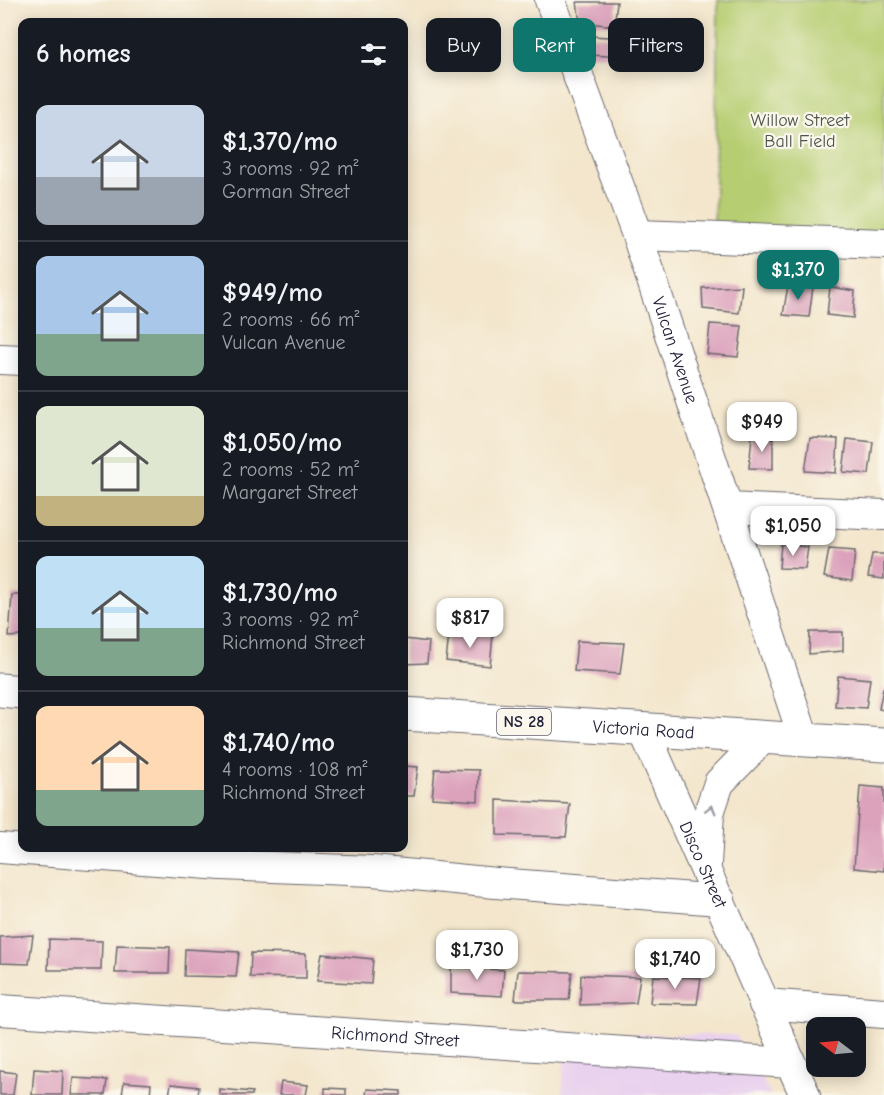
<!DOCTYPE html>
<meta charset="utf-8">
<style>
:root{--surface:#171b24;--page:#242831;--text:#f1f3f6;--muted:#9ea1a6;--line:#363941;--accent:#0f766e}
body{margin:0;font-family:"Comic Neue",sans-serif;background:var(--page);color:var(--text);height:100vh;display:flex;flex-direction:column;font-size:22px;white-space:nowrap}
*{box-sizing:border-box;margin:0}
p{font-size:20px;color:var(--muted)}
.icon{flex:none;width:33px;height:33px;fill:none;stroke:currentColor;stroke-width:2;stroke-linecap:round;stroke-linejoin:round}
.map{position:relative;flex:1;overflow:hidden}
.side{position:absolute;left:18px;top:18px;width:390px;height:834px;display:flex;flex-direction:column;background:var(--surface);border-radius:12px;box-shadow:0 3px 15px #0003}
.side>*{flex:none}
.guide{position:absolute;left:426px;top:18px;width:368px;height:54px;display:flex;gap:12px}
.needle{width:39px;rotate:286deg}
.buttons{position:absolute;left:806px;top:1017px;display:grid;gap:12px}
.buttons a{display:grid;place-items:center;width:60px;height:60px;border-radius:12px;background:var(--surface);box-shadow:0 3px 15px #0003;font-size:30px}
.price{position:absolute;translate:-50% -51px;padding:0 14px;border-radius:12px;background:#fff;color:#222;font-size:20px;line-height:39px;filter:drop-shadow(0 2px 3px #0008)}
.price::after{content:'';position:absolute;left:50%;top:36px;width:18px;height:14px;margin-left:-9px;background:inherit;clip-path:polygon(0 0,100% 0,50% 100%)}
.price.active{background:var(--accent);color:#fff}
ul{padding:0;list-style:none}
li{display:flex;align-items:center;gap:18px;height:150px;padding:0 18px}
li+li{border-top:2px solid var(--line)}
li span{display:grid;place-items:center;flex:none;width:168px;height:120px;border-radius:12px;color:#555}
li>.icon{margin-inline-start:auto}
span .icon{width:72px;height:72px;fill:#fffc;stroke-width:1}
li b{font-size:26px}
h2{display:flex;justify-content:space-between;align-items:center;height:72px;padding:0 18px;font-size:26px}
.chip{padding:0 21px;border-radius:12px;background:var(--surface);box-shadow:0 3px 15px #0003;font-size:21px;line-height:54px}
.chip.active{background:var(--accent);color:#fff}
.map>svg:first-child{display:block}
.built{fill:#e9d2ee}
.green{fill:#b6cd71;stroke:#6c7856;stroke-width:1.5}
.building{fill:#dca2bc}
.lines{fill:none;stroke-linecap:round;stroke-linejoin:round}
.minor-casing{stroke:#6b676e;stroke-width:32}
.major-casing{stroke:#6b676e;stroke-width:35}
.minor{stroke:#fff;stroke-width:30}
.major{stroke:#fff;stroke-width:33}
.oneway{stroke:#9c9ca7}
.labels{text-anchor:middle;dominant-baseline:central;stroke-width:4.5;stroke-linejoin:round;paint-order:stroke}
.shield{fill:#fbf7ec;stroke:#636270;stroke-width:1.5}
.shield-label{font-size:16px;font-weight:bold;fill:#22223b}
.park-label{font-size:18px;fill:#4e554b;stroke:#fbf7ec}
.street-label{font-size:18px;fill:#22223b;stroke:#fbf7ec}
</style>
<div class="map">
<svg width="884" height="1095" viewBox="0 0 884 1095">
<rect width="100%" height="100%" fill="#fbf7ec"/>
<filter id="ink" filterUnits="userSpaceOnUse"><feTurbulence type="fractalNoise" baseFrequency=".0167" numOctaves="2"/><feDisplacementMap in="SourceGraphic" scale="12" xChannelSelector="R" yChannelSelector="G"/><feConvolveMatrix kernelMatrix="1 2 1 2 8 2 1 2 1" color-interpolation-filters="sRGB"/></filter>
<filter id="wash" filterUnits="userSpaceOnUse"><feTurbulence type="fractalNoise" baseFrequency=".008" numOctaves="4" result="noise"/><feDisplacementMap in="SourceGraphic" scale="24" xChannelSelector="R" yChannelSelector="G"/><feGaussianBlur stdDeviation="1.35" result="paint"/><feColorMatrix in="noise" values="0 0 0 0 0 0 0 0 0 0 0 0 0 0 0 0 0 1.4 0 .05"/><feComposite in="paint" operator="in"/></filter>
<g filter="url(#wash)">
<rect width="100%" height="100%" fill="#f3e6cc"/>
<path class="built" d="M566,1034L736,1035L771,1095H562Z"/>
<path class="green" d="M718,0H884V244L714,238Z"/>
<g id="blocks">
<g class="building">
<path d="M577,2H617L614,26L580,22Z"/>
<path d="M590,36L627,38V57L590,55Z"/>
<path d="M788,285L813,287L809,317L783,315Z"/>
<path d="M742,286L739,313L703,309L702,288Z"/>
<path d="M830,287L855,291L853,318L827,315Z"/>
<path d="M710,324L742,326L738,357L707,354Z"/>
<path d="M752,436L773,439V469L749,468Z"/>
<path d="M810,438L838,439L836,473L805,471Z"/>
<path d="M847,439L873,442L869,474L843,472Z"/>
<path d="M781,544L808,547L805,569L779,568Z"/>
<path d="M829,549L855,551L852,581L824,577Z"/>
<path d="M872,554H884V579L868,577Z"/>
<path d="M12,595H22V636L9,637Z"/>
<path d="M810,632H843V651L809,654Z"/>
<path d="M449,635H493L490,666L446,661Z"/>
<path d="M404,639L429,642L427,663L404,664Z"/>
<path d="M577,641L624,643L620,674L574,671Z"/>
<path d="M838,676L870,679L866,708L835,706Z"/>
<path d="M883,688H884V710L879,709Z"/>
<path d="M404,766L418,767L414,796H404Z"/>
<path d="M435,769L479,770L478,801L432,798Z"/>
<path d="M860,786L884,788V871L854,868Z"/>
<path d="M497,800L570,804L566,837L497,835Z"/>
<path d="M33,935L29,964L0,963V937Z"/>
<path d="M49,939L102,941L101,970H48Z"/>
<path d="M117,945L170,947L169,973H115Z"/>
<path d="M185,949L239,952L236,977L184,976Z"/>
<path d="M251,953L306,954V978L250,977Z"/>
<path d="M322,954L373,959L371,984L317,981Z"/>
<path d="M451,967L504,970L502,996L451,993Z"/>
<path d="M518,971L572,972L569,1000H515Z"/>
<path d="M581,975L640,977L636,1003L580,1005Z"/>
<path d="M653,976L701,978L697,1004L650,1003Z"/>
<path d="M34,1069L63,1071L62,1095H32Z"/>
<path d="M0,1071L16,1073L13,1095H0Z"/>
<path d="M73,1078L107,1080L105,1095H71Z"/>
<path d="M124,1082L151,1084L150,1095H122Z"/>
<path d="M281,1082L308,1085L306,1095H279Z"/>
<path d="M171,1084L199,1087L198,1095H169Z"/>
<path d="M325,1088L346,1089V1095H325Z"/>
<path d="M219,1089L253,1092L252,1095H219Z"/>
<path d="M367,1089L401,1091V1095H366Z"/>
</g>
</g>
</g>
<g filter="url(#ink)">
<use href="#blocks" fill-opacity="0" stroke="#6b676e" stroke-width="1.5"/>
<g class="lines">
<defs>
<g id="minor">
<path id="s1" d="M550,0L637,235L804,739"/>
<path d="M637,235L884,244"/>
<path d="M0,359L22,360"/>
<path d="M728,508L884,515"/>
<path id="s2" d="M644,731L805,1095"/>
<path d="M0,848L222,865L373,871L496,883L720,900"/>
<path d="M706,864L709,813L719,783L764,737"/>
<path d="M764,1004L884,1013"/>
<path id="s3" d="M0,1010L790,1063"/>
</g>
<g id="major">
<path d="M0,690L22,692"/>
<path id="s4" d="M404,714L884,745"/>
</g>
</defs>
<use href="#minor" class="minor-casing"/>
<use href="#major" class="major-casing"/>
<use href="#minor" class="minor"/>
<use href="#major" class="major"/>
</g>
<defs><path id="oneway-chevron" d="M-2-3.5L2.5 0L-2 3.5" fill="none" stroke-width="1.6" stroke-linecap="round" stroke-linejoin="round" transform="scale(1.5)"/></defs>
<use class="oneway" href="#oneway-chevron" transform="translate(711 809) rotate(-76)"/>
</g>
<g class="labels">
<rect class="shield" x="497" y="709" width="54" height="26" rx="4.5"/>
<g class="shield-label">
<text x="524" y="722">NS 28</text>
</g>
<g class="park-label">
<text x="800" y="120">Willow Street<tspan x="800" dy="21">Ball Field</tspan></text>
</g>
<g class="street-label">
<text stroke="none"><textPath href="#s1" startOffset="372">Vulcan Avenue</textPath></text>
<text stroke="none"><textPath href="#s4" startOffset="240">Victoria Road</textPath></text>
<text stroke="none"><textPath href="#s2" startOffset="146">Disco Street</textPath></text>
<text stroke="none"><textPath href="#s3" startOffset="396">Richmond Street</textPath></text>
</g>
</g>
</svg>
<div class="buttons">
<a><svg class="needle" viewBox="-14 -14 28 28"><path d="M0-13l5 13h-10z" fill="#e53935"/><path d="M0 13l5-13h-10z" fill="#9ea1a6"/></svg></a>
</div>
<b class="price active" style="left:798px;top:301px">$1,370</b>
<b class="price" style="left:762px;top:453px">$949</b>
<b class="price" style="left:793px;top:557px">$1,050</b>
<b class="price" style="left:470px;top:649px">$817</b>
<b class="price" style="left:477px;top:981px">$1,730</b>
<b class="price" style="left:675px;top:990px">$1,740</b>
<div class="guide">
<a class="chip">Buy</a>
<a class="chip active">Rent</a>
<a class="chip">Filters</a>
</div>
<section class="side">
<h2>6 homes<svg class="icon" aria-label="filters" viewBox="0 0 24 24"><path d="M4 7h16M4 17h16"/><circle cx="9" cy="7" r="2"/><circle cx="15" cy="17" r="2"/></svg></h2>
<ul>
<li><span style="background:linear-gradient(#c9d6e8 60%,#9aa5b1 0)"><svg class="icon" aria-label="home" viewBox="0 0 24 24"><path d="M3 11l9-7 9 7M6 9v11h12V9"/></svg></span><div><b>$1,370/mo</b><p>3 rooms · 92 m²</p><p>Gorman Street</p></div></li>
<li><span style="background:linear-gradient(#a9c7e8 65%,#7fa58c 0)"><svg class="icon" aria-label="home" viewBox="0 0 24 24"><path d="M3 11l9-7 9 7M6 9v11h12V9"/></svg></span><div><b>$949/mo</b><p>2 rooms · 66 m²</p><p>Vulcan Avenue</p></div></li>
<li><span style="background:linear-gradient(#dfe7d0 75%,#c2b280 0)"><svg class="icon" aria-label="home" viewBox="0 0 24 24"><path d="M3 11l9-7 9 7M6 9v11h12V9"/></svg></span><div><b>$1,050/mo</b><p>2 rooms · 52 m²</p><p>Margaret Street</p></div></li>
<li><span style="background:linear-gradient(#bfe0f5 60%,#7fa58c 0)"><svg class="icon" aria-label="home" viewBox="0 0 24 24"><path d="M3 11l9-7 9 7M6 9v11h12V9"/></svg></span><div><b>$1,730/mo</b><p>3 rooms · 92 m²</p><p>Richmond Street</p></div></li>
<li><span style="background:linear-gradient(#ffd9b3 70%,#7fa58c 0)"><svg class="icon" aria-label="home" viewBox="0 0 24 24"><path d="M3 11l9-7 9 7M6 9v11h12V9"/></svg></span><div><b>$1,740/mo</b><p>4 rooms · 108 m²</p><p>Richmond Street</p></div></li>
</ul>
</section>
</div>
